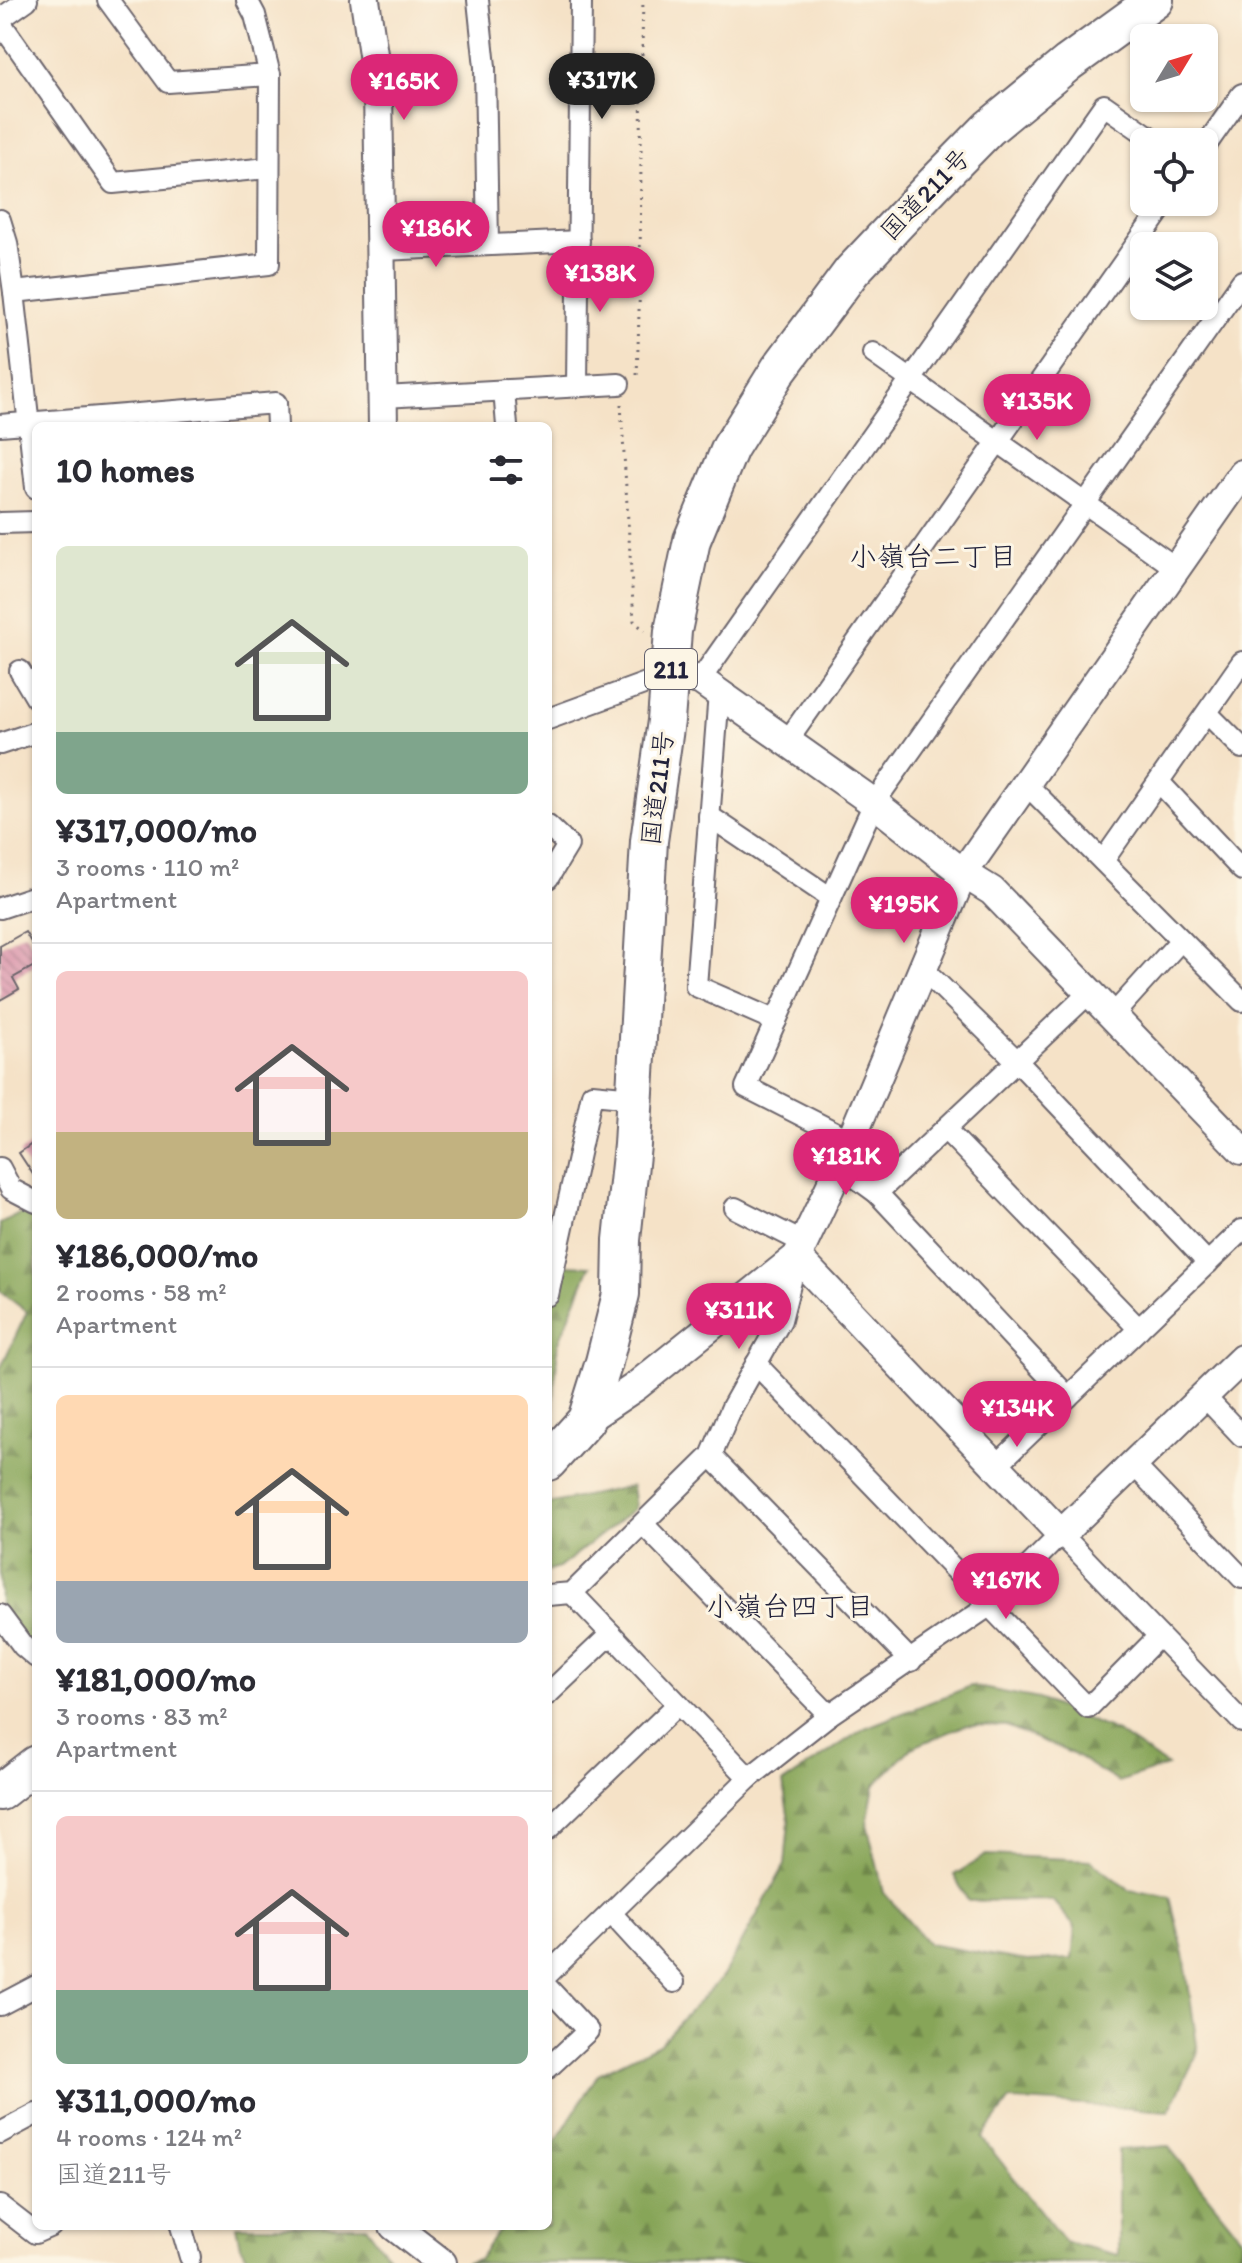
<!DOCTYPE html>
<meta charset="utf-8">
<style>
:root{--surface:#fff;--page:#f7f7f7;--text:#2b2b33;--muted:#7c7c81;--line:#e1e1e2;--accent:#db2777}
body{margin:0;font-family:Itim,"Klee One",sans-serif;background:var(--page);color:var(--text);height:100vh;display:flex;flex-direction:column;font-size:30px;white-space:nowrap}
*{box-sizing:border-box;margin:0}
p{font-size:26px;color:var(--muted)}
.icon{flex:none;width:44px;height:44px;fill:none;stroke:currentColor;stroke-width:2;stroke-linecap:round;stroke-linejoin:round}
.map{position:relative;flex:1;overflow:hidden}
.panel{position:absolute;left:32px;top:422px;width:520px;height:1808px;display:flex;flex-direction:column;background:var(--surface);border-radius:12px;box-shadow:0 2px 6px #0004}
.panel>*{flex:none}
.needle{width:52px;rotate:52deg}
.fabs{position:absolute;left:1130px;top:24px;display:grid;gap:16px}
.fabs a{display:grid;place-items:center;width:88px;height:88px;border-radius:12px;background:var(--surface);box-shadow:0 2px 6px #0004;font-size:40px}
.price{position:absolute;translate:-50% -68px;padding:0 18px;border-radius:28px;background:var(--accent);color:#fff;font-size:26px;line-height:52px;filter:drop-shadow(0 2px 4px #0008)}
.price::after{content:'';position:absolute;left:50%;top:48px;width:24px;height:18px;margin-left:-12px;background:inherit;clip-path:polygon(0 0,100% 0,50% 100%)}
.price.active{background:#222;color:#fff}
ul{padding:0;list-style:none}
li{display:grid;align-content:center;gap:16px;height:424px;padding:0 24px}
li+li{border-top:2px solid var(--line)}
li span{display:grid;place-items:center;height:248px;border-radius:12px;color:#555}
li>.icon{margin-inline-start:auto}
span .icon{width:144px;height:144px;fill:#fffc;stroke-width:1}
li b{font-size:34px}
h2{display:flex;justify-content:space-between;align-items:center;height:96px;padding:0 24px;font-size:34px}
.map>svg:first-child{display:block}
.forest{fill:url(#forest-firs);stroke:#54644a;stroke-width:2}
.building{fill:url(#building-back-hatch)}
.lines{fill:none;stroke-linecap:round;stroke-linejoin:round}
.street-casing{stroke:#6c656c;stroke-width:24}
.secondary-casing{stroke:#6c656c;stroke-width:32}
.highway-casing{stroke:#6c656c;stroke-width:40}
.path{stroke:#6c656c;stroke-width:3;stroke-dasharray:2 6;stroke-linecap:butt}
.street{stroke:#fff;stroke-width:20}
.secondary{stroke:#fff;stroke-width:28}
.highway{stroke:#fff;stroke-width:36}
.labels{text-anchor:middle;dominant-baseline:central;stroke-width:6;stroke-linejoin:round;paint-order:stroke}
.shield{fill:#fcf5e5;stroke:#63616e;stroke-width:2}
.shield-label{font-size:24px;font-weight:bold;fill:#22223b}
.street-label{font-size:26px;fill:#22223b;stroke:#fcf5e5}
.neighbourhood-label{font-size:28px;fill:#22223b;stroke:#fcf5e5}
</style>
<div class="map">
<svg width="1242" height="2263" viewBox="0 0 1242 2263">
<defs>
<pattern id="forest-firs" width="22" height="20" patternUnits="userSpaceOnUse" patternTransform="scale(2)"><rect width="22" height="20" fill="#87a558"/><path d="M5 1l3.5 6h-7zM16 11l3.5 6h-7z" fill="#6e864a"/></pattern>
<pattern id="building-back-hatch" width="6" height="6" patternUnits="userSpaceOnUse" patternTransform="scale(2)"><rect width="6" height="6" fill="#d78ca6"/><path d="M-1 5l2 2M0 0l6 6M5-1l2 2" fill="none" stroke="#ae7288"/></pattern>
</defs>
<rect width="100%" height="100%" fill="#fcf5e5"/>
<filter id="ink" filterUnits="userSpaceOnUse"><feTurbulence type="fractalNoise" baseFrequency=".0125" numOctaves="2"/><feDisplacementMap in="SourceGraphic" scale="16" xChannelSelector="R" yChannelSelector="G"/><feConvolveMatrix kernelMatrix="1 2 1 2 8 2 1 2 1" color-interpolation-filters="sRGB"/></filter>
<filter id="wash" filterUnits="userSpaceOnUse"><feTurbulence type="fractalNoise" baseFrequency=".006" numOctaves="4" result="noise"/><feDisplacementMap in="SourceGraphic" scale="32" xChannelSelector="R" yChannelSelector="G"/><feGaussianBlur stdDeviation="1.8" result="paint"/><feColorMatrix in="noise" values="0 0 0 0 0 0 0 0 0 0 0 0 0 0 0 0 0 1.4 0 .05"/><feComposite in="paint" operator="in"/></filter>
<g filter="url(#wash)">
<rect width="100%" height="100%" fill="#f5e2c7"/>
<g class="forest">
<path d="M36,1211V1655L0,1621V1369L27,1312L0,1291V1224L21,1213Z"/>
<path d="M563,1265L590,1266L558,1344L552,1427L548,1430V1282Z"/>
<path d="M632,1486L635,1508L559,1568L548,1571V1504Z"/>
<path d="M971,1686L1039,1699L1117,1732L1167,1766L1118,1782L1071,1753L1006,1726L966,1725L911,1748L874,1786L867,1824L884,1893L928,1944L1027,1961L1072,1959L1075,1927L1052,1900L968,1901L954,1875L986,1855L1090,1860L1129,1890L1170,1897L1184,1954L1198,2052L1169,2111L1010,2100L982,2138L1065,2242L1118,2255V2150L1168,2146L1242,2238V2263H465L478,2260L502,2226H548V2154L598,2074L659,2044L723,1976L785,1865L789,1821L783,1783L865,1728Z"/>
<path d="M236,2226H366L393,2263H252L240,2246Z"/>
</g>
<g id="blocks">
<g class="building">
<path d="M25,932L36,951V965L13,978L19,989L0,1000V946Z"/>
<path d="M36,1141V1179L19,1153Z"/>
</g>
</g>
</g>
<g filter="url(#ink)">
<use href="#blocks" fill-opacity="0" stroke="#6c656c" stroke-width="2"/>
<g class="lines">
<defs>
<g id="street">
<path d="M108,0L168,82L270,75"/>
<path d="M478,0L485,67L488,245"/>
<path d="M0,19L27,0"/>
<path d="M0,22L113,183L268,168"/>
<path d="M1204,148L1242,94"/>
<path d="M0,220L7,243L14,292L36,488"/>
<path d="M382,250L579,241"/>
<path d="M14,292L269,264L270,75L255,15L247,0"/>
<path d="M873,353L1176,568"/>
<path d="M577,386L581,0"/>
<path d="M504,390L507,426"/>
<path d="M384,397L619,384"/>
<path d="M0,425L276,403L277,426"/>
<path d="M0,523L36,522"/>
<path d="M20,671L36,698"/>
<path d="M700,680L1104,105L1157,142"/>
<path d="M719,693L696,986L776,1021"/>
<path d="M1207,713L1242,748"/>
<path d="M548,719L671,674"/>
<path d="M786,743L1166,202"/>
<path d="M0,744L36,732"/>
<path d="M1159,782L1242,870"/>
<path d="M1025,783L1242,1001"/>
<path d="M709,816L831,898"/>
<path d="M548,826L568,845L548,878"/>
<path d="M1103,861L1242,662"/>
<path d="M0,908L36,896"/>
<path d="M923,969L1017,1061L1208,1263"/>
<path d="M1113,1015L1181,940"/>
<path d="M945,1129L1139,1329"/>
<path d="M850,1140L746,1087L874,803L1242,281"/>
<path d="M840,1166L877,1193L1068,1397"/>
<path d="M0,1168L11,1189L36,1202"/>
<path d="M877,1193L1090,992"/>
<path d="M735,1208L804,1243"/>
<path d="M548,1295L592,1094L634,1098"/>
<path d="M756,1364L1088,1708L1159,1636"/>
<path d="M1204,1396L1242,1436"/>
<path d="M711,1456L911,1661"/>
<path d="M1133,1464L1242,1578"/>
<path d="M997,1465L1242,1230"/>
<path d="M643,1524L829,1715"/>
<path d="M572,1593L749,1778"/>
<path d="M548,1595L572,1593L711,1456L732,1407L781,1320L797,1257"/>
<path d="M0,1615L23,1646L36,1657"/>
<path d="M548,1694L611,1634"/>
<path d="M548,1829L678,1704"/>
<path d="M611,1913L674,1982"/>
<path d="M548,1974L749,1778L829,1715L989,1606L1061,1534L1242,1722"/>
<path d="M548,1988L588,2031L548,2068"/>
<path d="M0,2005L36,1986"/>
<path d="M0,2133L36,2114"/>
<path d="M0,2206L35,2233L51,2226"/>
<path d="M181,2226L190,2257"/>
</g>
<g id="secondary">
<path d="M365,0L378,88L383,426"/>
<path d="M671,674L700,680L874,803L963,873L992,891L1242,1150"/>
<path d="M797,1257L1061,1534L1242,1359"/>
<path d="M586,1420L635,1387L797,1257L840,1166L963,873L1242,474"/>
<path d="M394,2226L442,2263"/>
</g>
<g id="highway">
<path d="M548,1462L586,1420L604,1362L621,1294L622,1240L632,1145L649,841L666,721L673,631L692,540L730,448L779,369L852,271L936,182L989,128L1068,63L1155,0"/>
<path d="M0,1792L36,1764"/>
</g>
</defs>
<use href="#street" class="street-casing"/>
<use href="#secondary" class="secondary-casing"/>
<use href="#highway" class="highway-casing"/>
<g class="path">
<path d="M637,375C642,250 640,125 643,0"/>
<path d="M621,404L634,621L645,631"/>
</g>
<use href="#street" class="street"/>
<use href="#secondary" class="secondary"/>
<use href="#highway" class="highway"/>
</g>
</g>
<g class="labels">
<rect class="shield" x="645" y="649" width="52" height="40" rx="6"/>
<g class="shield-label">
<text x="671" y="669">211</text>
</g>
<g class="street-label">
<text transform="translate(925 194) rotate(-46)">国道211号</text>
<text transform="translate(657 788) rotate(-83)">国道211号</text>
</g>
<g class="neighbourhood-label">
<text x="933" y="556">小嶺台二丁目</text>
<text x="790" y="1606">小嶺台四丁目</text>
</g>
</g>
</svg>
<div class="fabs">
<a><svg class="needle" viewBox="-14 -14 28 28"><path d="M0-13l5 13h-10z" fill="#e53935"/><path d="M0 13l5-13h-10z" fill="#7c7c81"/></svg></a>
<a><svg class="icon" aria-label="locate" viewBox="0 0 24 24"><circle cx="12" cy="12" r="6"/><path d="M12 2v4M12 18v4M2 12h4M18 12h4"/></svg></a>
<a><svg class="icon" aria-label="layers" viewBox="0 0 24 24"><path d="M12 4l9 5-9 5-9-5zM3 14l9 5 9-5"/></svg></a>
</div>
<b class="price active" style="left:602px;top:121px">¥317K</b>
<b class="price" style="left:404px;top:122px">¥165K</b>
<b class="price" style="left:436px;top:269px">¥186K</b>
<b class="price" style="left:600px;top:314px">¥138K</b>
<b class="price" style="left:1037px;top:442px">¥135K</b>
<b class="price" style="left:904px;top:945px">¥195K</b>
<b class="price" style="left:846px;top:1197px">¥181K</b>
<b class="price" style="left:739px;top:1351px">¥311K</b>
<b class="price" style="left:1017px;top:1449px">¥134K</b>
<b class="price" style="left:1006px;top:1621px">¥167K</b>
<section class="panel">
<h2>10 homes<svg class="icon" aria-label="filters" viewBox="0 0 24 24"><path d="M4 7h16M4 17h16"/><circle cx="9" cy="7" r="2"/><circle cx="15" cy="17" r="2"/></svg></h2>
<ul>
<li><span style="background:linear-gradient(#dfe7d0 75%,#7fa58c 0)"><svg class="icon" aria-label="home" viewBox="0 0 24 24"><path d="M3 11l9-7 9 7M6 9v11h12V9"/></svg></span><div><b>¥317,000/mo</b><p>3 rooms · 110 m²</p><p>Apartment</p></div></li>
<li><span style="background:linear-gradient(#f6c9c9 65%,#c2b280 0)"><svg class="icon" aria-label="home" viewBox="0 0 24 24"><path d="M3 11l9-7 9 7M6 9v11h12V9"/></svg></span><div><b>¥186,000/mo</b><p>2 rooms · 58 m²</p><p>Apartment</p></div></li>
<li><span style="background:linear-gradient(#ffd9b3 75%,#9aa5b1 0)"><svg class="icon" aria-label="home" viewBox="0 0 24 24"><path d="M3 11l9-7 9 7M6 9v11h12V9"/></svg></span><div><b>¥181,000/mo</b><p>3 rooms · 83 m²</p><p>Apartment</p></div></li>
<li><span style="background:linear-gradient(#f6c9c9 70%,#7fa58c 0)"><svg class="icon" aria-label="home" viewBox="0 0 24 24"><path d="M3 11l9-7 9 7M6 9v11h12V9"/></svg></span><div><b>¥311,000/mo</b><p>4 rooms · 124 m²</p><p>国道211号</p></div></li>
</ul>
</section>
</div>
